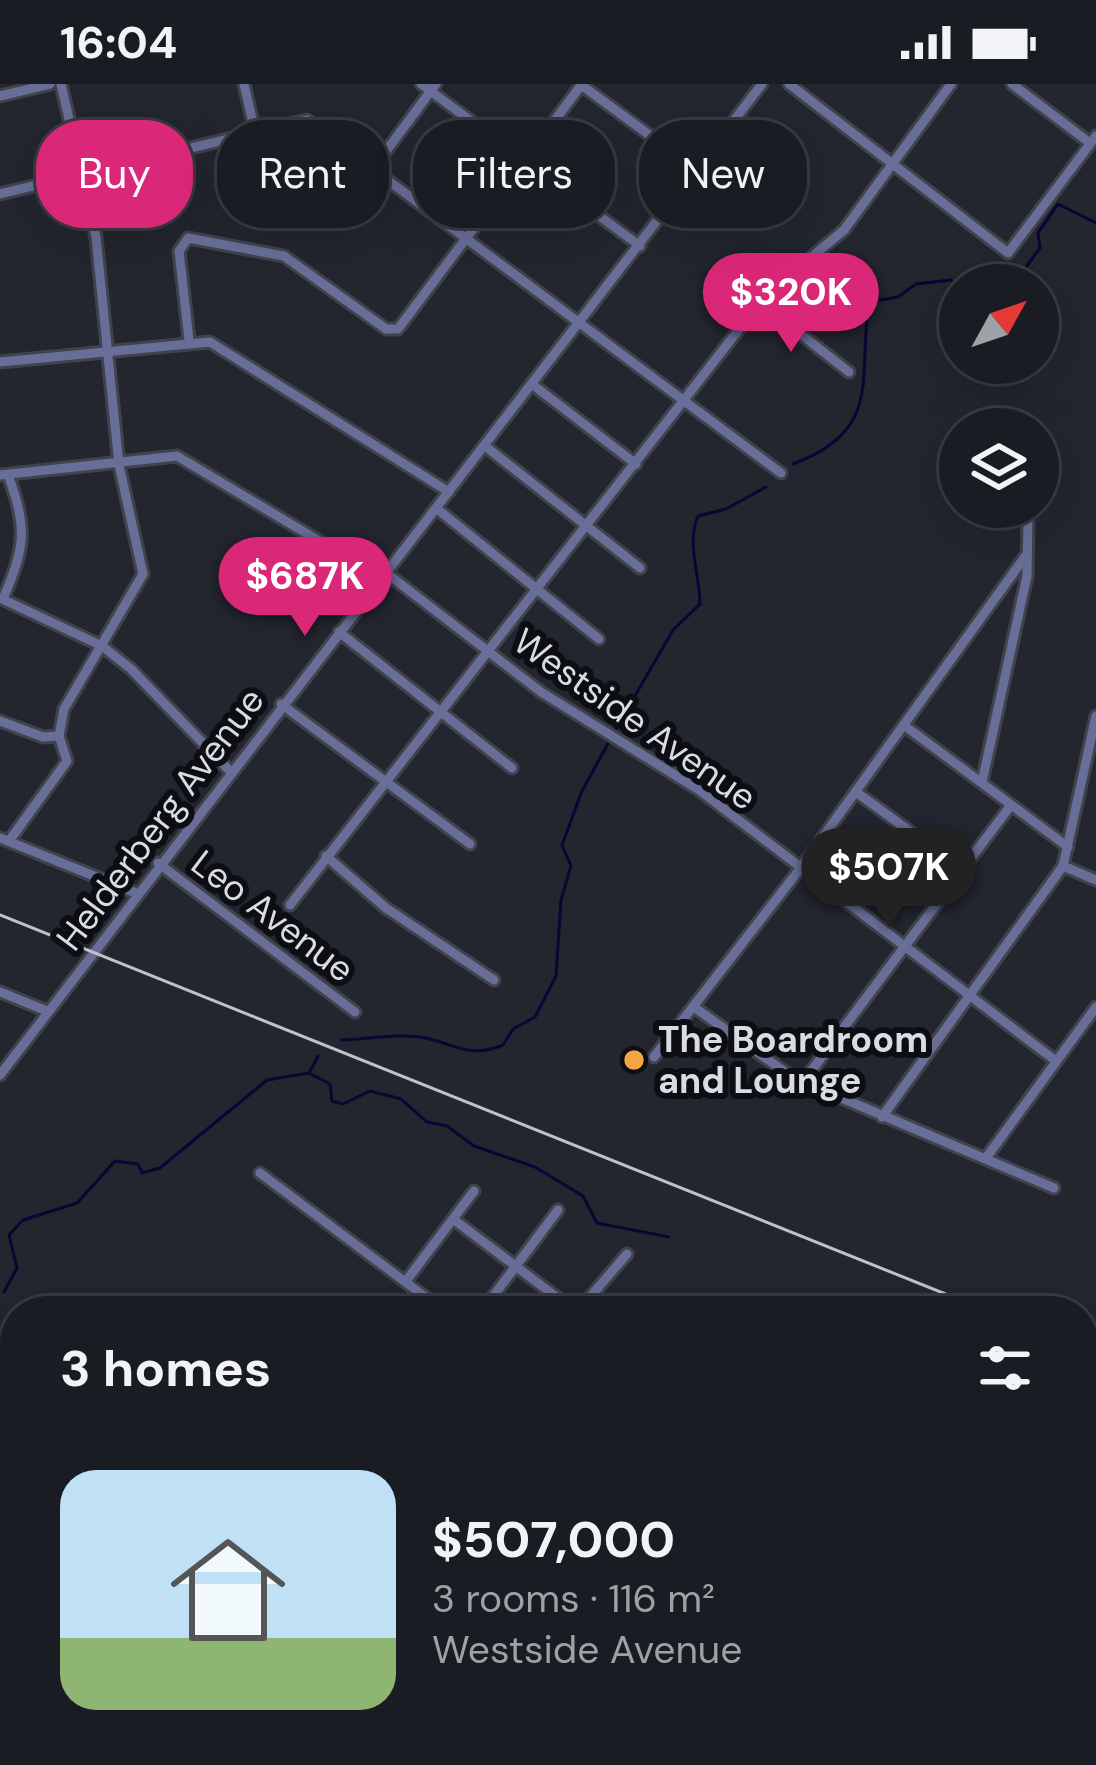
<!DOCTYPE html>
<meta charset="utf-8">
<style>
:root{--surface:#1a1c23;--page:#23252b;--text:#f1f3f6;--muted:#9fa1a6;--line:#383a41;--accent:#db2777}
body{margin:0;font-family:"DM Sans",sans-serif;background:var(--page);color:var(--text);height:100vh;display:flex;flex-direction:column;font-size:45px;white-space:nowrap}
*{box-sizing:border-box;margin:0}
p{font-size:39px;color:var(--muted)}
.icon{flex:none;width:66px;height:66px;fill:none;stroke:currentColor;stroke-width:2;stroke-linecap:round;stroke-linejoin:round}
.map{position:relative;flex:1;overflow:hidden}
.side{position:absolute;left:0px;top:1212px;width:1098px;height:471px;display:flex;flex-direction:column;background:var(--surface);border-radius:48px 48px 0 0;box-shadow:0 12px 48px #0002,0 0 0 3px var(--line)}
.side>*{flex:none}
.top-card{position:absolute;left:36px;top:36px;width:1026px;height:108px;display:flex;gap:24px}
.needle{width:78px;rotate:50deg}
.tools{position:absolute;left:939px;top:180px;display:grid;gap:24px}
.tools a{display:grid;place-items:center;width:120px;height:120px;border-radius:50%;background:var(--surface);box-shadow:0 12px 48px #0002,0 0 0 3px var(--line);font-size:60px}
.price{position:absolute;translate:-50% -102px;padding:0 27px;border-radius:42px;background:var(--accent);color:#fff;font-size:39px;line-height:78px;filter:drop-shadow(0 3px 6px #0008)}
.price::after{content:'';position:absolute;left:50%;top:72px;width:36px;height:27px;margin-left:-18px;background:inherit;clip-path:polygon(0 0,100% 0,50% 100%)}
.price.selected{background:#222;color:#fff}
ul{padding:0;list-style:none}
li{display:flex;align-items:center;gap:36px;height:300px;padding:0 60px}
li+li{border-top:3px solid var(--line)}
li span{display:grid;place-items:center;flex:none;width:336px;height:240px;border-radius:36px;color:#555}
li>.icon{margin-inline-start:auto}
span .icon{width:144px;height:144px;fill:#fffc;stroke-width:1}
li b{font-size:51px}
h2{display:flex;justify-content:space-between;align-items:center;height:144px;padding:0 60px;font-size:51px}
.chip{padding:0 42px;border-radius:48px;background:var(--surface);box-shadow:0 12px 48px #0002,0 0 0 3px var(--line);font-size:42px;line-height:108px}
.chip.selected{background:var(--accent);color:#fff}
.status{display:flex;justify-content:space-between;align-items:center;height:84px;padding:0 60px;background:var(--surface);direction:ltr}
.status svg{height:33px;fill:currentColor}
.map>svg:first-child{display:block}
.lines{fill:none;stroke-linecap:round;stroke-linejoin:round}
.stream{stroke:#0a0633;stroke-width:3}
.minor-casing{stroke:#40424c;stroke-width:15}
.major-casing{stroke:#40424c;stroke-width:18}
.minor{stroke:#686e97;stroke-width:9}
.major{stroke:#aeb8fd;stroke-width:12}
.rail{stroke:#c0c2ca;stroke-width:3}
.poi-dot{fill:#f3a443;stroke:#0d0e13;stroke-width:4.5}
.labels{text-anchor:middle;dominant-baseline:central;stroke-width:12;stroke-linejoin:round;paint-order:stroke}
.street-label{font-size:36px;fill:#dadce3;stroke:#0d0e13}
.poi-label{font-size:36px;font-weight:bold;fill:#dadce3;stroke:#0d0e13;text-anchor:start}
</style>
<div class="status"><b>16:04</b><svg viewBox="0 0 49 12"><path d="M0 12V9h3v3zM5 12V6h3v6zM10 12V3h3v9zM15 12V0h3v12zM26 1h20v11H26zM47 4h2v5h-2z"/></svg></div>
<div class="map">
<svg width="1096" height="1681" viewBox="0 0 1096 1681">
<rect width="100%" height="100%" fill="#23252f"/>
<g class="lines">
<g class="stream">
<path d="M1013,201L1040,164L1038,149L1058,120L1096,139"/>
<path d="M793,380C885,346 857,291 869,218L898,213L916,200L951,196L960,205"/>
<path d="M342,956C368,955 404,948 430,955C457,962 472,974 503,961L513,945L535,933L556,892L561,816L571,782L562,761L582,707L617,643L673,546L700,520C700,492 686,459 698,432L726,425L766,403"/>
<path d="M309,989L330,1000L332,1017L343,1020L370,1007L401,1015L427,1038L447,1042L474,1062L535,1083L583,1112L597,1139L669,1153"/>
<path d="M4,1208L17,1184L9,1151L23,1136L77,1119L115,1077L138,1080L142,1089L160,1084L267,996L309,989L318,972"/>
<path d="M1083,1416L1096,1397"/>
<path d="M826,1681L844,1668"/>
</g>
<defs>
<g id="minor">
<path d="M244,0L271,118"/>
<path d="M421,0L640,162"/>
<path d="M580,0L697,86"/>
<path d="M789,0L1008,169L1096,52"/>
<path d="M1012,0L1090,59"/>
<path d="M0,12L50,0"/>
<path d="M0,110L307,36L781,389"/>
<path d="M337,133L436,0"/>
<path d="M761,219L849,288"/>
<path d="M189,256L179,167L188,154L284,172L386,245H398L582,0"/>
<path d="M0,278L210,258L449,408"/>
<path d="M533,301L636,380"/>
<path d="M485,362L640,484"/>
<path d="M0,391L177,372L381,494"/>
<path d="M436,424L599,555"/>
<path d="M385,488L541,608L699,706L1056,977"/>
<path d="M0,514L102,562L131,585L229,686"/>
<path d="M3,515C25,463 28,445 8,391"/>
<path d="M339,548L512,684"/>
<path d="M281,620L470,760"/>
<path d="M0,637L43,653L59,652"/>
<path d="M905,642L1068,763"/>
<path d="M982,698L1027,492L1028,434"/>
<path d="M856,708L963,786"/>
<path d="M0,754L136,809"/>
<path d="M9,757L67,677L59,652L64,625L143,490L119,381L96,153L61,0"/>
<path d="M326,772L386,824L494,896"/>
<path d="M158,779L355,928"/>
<path d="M1063,782L1096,796"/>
<path d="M290,821L765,212L844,146L951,0"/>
<path d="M0,908L47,927"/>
<path d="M694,923L792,993L1054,1104"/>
<path d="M654,973L799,786L1027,470"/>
<path d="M0,991L762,0"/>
<path d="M803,998L1011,721"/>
<path d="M882,1033L1063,782L1096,632"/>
<path d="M986,1074L1096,923"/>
<path d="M260,1089L444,1227"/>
<path d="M453,1135L575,1227"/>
<path d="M406,1197L474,1107"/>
<path d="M482,1227L558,1126"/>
<path d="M578,1227L627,1170"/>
<path d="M802,1227L804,1225"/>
<path d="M0,1304L15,1298"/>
<path d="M0,1454L15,1466"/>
<path d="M0,1460L15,1441"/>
<path d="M1083,1553L1096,1541"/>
<path d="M0,1617L15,1597"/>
<path d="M279,1668L295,1681"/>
<path d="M71,1681L81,1668"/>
<path d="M193,1681L203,1668"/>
<path d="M321,1681L331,1668"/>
<path d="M434,1681L444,1668"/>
<path d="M549,1681L559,1668"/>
<path d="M623,1681L627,1668"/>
</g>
<g id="major">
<path d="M0,1284L15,1290"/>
<path d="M1083,1641L1096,1643"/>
<path d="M989,1681L1001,1668"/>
</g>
</defs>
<use href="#minor" class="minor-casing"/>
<use href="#major" class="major-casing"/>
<use href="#minor" class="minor"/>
<use href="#major" class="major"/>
<g class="rail">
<path d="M0,831L988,1227"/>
<path d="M1083,1265L1096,1270"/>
</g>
</g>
<circle class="poi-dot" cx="634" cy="976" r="12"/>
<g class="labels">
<g class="street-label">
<text transform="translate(635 635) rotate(35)">Westside Avenue</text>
<text transform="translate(160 735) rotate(-53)">Helderberg Avenue</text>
<text transform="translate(273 832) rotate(37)">Leo Avenue</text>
</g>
<g class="poi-label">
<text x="658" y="955">The Boardroom<tspan x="658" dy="41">and Lounge</tspan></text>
</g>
</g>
</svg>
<div class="tools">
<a><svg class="needle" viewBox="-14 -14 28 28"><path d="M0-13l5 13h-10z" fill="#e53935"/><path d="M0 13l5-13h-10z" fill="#9fa1a6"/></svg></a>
<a><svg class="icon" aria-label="layers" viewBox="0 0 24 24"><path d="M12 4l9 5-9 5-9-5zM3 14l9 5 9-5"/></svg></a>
</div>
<b class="price" style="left:791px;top:271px">$320K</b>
<b class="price" style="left:305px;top:555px">$687K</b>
<b class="price selected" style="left:889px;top:846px">$507K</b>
<div class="top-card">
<a class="chip selected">Buy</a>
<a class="chip">Rent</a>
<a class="chip">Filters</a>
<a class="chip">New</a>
</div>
<section class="side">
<h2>3 homes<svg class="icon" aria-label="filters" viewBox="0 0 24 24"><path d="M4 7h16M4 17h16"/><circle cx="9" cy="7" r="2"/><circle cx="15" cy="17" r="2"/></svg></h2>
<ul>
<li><span style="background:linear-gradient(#bfe0f5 70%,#8fb573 0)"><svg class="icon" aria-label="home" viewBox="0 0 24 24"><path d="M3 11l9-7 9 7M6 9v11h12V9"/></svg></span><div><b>$507,000</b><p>3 rooms · 116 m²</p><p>Westside Avenue</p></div></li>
</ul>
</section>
</div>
